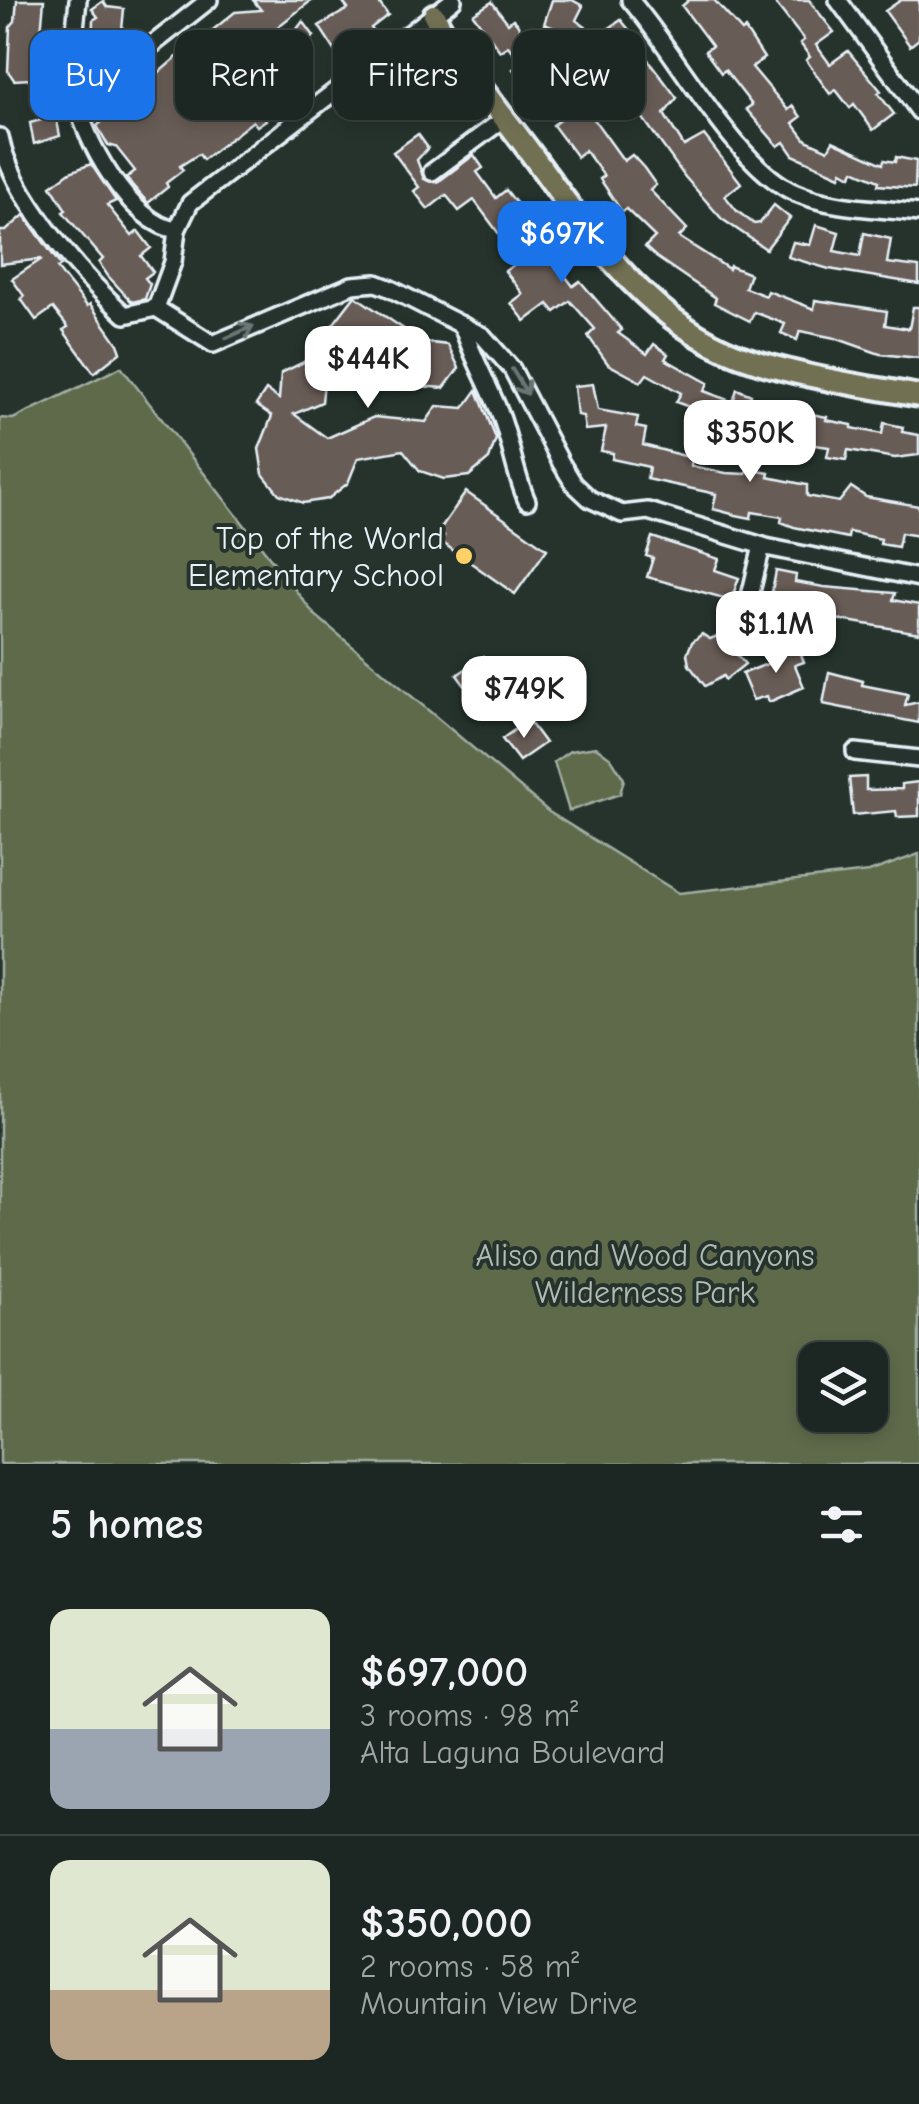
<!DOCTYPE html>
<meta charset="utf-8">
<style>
:root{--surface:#1c2622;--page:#252e2a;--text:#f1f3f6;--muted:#a0a5a5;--line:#3a4340;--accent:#1a73e8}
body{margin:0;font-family:"Comic Neue",sans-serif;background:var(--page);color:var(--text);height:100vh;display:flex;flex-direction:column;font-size:38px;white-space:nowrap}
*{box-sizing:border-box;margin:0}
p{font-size:32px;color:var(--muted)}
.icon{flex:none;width:55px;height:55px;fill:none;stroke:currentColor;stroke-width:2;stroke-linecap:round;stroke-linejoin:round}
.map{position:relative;height:1464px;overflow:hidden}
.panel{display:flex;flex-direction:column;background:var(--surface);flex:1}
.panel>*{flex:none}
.banner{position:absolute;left:30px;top:30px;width:860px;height:90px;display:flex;gap:20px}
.fabs{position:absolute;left:798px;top:1342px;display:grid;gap:20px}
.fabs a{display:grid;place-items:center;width:90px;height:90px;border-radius:20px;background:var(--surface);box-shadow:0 5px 15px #0003,0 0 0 2px var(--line);font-size:50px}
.price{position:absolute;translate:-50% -85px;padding:0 22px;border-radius:20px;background:#fff;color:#222;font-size:32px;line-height:65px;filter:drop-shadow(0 2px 5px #0008)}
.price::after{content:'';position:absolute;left:50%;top:60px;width:30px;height:22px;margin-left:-15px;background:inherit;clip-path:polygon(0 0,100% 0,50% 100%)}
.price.current{background:var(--accent);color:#fff}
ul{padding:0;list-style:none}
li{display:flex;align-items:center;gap:30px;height:250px;padding:0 50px}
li+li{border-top:2px solid var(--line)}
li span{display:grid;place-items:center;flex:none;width:280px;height:200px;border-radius:20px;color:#555}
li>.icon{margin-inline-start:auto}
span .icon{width:120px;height:120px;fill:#fffc;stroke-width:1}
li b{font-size:42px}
h2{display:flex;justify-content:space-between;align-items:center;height:120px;padding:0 50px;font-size:42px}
.pill{padding:0 35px;border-radius:20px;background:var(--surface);box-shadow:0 5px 15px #0003,0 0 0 2px var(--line);font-size:35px;line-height:90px}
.pill.current{background:var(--accent);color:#fff}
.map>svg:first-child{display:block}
.green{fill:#5e6b4c;stroke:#a3aea2;stroke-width:2.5;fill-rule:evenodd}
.building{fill:#675c56;stroke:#e8f1f8;stroke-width:2.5}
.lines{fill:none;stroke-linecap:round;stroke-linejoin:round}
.minor-casing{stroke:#e8f1f8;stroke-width:22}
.major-casing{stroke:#e8f1f8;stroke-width:28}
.minor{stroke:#26332d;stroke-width:15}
.major{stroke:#716f52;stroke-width:20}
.oneway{stroke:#6a7674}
.poi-dot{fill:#ffd166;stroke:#26332d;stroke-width:4}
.labels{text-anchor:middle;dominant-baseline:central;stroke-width:8;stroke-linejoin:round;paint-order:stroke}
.poi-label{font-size:32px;fill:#e8f1f8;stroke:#26332d;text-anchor:end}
.park-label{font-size:32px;fill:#b1bbb3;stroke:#26332d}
</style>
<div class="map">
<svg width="919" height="1464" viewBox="0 0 919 1464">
<rect width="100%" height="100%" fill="#26332d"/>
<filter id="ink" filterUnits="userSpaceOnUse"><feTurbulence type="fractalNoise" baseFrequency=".01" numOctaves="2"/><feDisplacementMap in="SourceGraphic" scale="20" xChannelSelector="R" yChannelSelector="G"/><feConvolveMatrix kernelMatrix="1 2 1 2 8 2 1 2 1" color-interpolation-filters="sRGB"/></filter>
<g filter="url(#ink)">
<g class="green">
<path d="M121,367L314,614L549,812L679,893L869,872L919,854V1464H0V418L13,419ZM815,1360H870V1415H815Z"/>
<path d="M596,747L611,758L624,779L620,794L569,811L554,762L570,751Z"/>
</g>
<g class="building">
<path d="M17,0H44L41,33L57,34L56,48H51L48,78L14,80L8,71L10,27L15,21Z"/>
<path d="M253,0H312L202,86L219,107L273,61L303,21L314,36L291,54L296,58L284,73L296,89L286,96L282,91L258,109L266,120L257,126L253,121L203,160L199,154L180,166L183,170L166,183L168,187L148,203L126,178L135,171L116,147L108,145L97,126L185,50L180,43L198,42L235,12L261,10Z"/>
<path d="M341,0H377L388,15L371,28L375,34L363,44L336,52L319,26L348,9Z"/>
<path d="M552,0H572L583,6L576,20L598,36L621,20L631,32L621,40L624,43L598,63L576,45L580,38L544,24Z"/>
<path d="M689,0H714L742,31L745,29L764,58L752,67L788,110L793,106L801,117L793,123L806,140L828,150L833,141L883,164L884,160L895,162L896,157L916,161L915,188L878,185L879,181L854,170L851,176L842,171L840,176L793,155L784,142L778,146L746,109L752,105L725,70L721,73L705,51L712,46L682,6Z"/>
<path d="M773,0H809L834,32L816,45L830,64L848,51L881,91L878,93L894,114L873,130L854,104L850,108L836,90L830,94L806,60L810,57L800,43L804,40Z"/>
<path d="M901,0H919V39L910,46L885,11Z"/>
<path d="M103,1L107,7L124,9L120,50L101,68L91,71L93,20L98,17L92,9Z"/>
<path d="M492,2L508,23L513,19L517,23L535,58L571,106L580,100L624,161L632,155L644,168L656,185L650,190L687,229L679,237L729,269L730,266L750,274L745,288L766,296L768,291L814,309L815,300L887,311L885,325L909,329L913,307H919V358L880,354L835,338L800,331L797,340L781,333L785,324L754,312L750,321L714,303L716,298L656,257L645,247L655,237L626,209L622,212L600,179L604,176L585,150L577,157L553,125L562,118L544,93L535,99L513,69L521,63L508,46L500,51L473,14Z"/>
<path d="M646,57L677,98L664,114L684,146L704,135L741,183L725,196L737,211L754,224L760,223L774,205L790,218L766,249L722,219L685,177L640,114L636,116L629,106L632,103L613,77Z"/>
<path d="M397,71L425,72L424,84H430L429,104L366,103L370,87L396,88Z"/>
<path d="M56,116L60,136L34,144L30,123Z"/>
<path d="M418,134L428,148L417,160L424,179L438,182L474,155L483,168L477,172L496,198L506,190L517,204L506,212L536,250L547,241L558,256L553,260L573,286L580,281L622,330L618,333L647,354L654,344L668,354L665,359L708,383L704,391L733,402L737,389L751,395L739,426L676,402L681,393L647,374L641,382L608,364L588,336L595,329L570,301L555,312L548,304L525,321L511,303L523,294L505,271L515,264L501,245L505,242L474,200L459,211L446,195L428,209L414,191L419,187L393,152Z"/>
<path d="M91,164L116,201L107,205L132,236L138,231L151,248L141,256L153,272L145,278L150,284L145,299L132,302L108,276L99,263L103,259L63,212L66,210L51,186L70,172Z"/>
<path d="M24,215L61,266L57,268L87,306L90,304L118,344L121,352L94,373L63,330L68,327L53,308L36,320L21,299L24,296L12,279L42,259L0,264V231H6Z"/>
<path d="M816,225L839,232L834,251L860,256L864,233L891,239L887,263L919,267V284L829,269L788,257L793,242L810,245Z"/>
<path d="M355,296L423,342L448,345L459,368L444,388L418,386L410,367L400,381L387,372L370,395L326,363L322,402L294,414L327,438L374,417L426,422L437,406L464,408L477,390L496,439L489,459L469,476L444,479L420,471L403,450L358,458L348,483L328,499L303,503L279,494L263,474L259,449L272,416L256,405L266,390L279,399L281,373L304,362Z"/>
<path d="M593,384L598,410L638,417L636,427L646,429L643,445L692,458L691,466L726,473L746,474L748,469L769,473L768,477L807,485V496L839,502L851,487L866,497L919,506V536L901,533L898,547L880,544L881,539L849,532L848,538L794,527L781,522L782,517L752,512L751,518L736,515L713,509L716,494L647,479L649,467L612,459L613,453L601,451L606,428L585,430L583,416L577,415L574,386Z"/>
<path d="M764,405L827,417L826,420L852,425V428L882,434L884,423L903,427L902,432L919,435V455L895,458L848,450L846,460L827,457L829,447L780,440L782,430L760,426Z"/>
<path d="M466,492L547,549L515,594L440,541L444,536L438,532Z"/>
<path d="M652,537L719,559L715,570L739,578L731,600L647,577L653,558L646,556Z"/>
<path d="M776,571L796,575L795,582L824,587L895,593L893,600L919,605V633L769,608Z"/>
<path d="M702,634L710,639L720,635L745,664L725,680L723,676L705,686L689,665L687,654L692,642Z"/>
<path d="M787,647L790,653L799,649L804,662L795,665L804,687L769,702L767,696L753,700L742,674L772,662L768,654Z"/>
<path d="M483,657L499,680L474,698L457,675Z"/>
<path d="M829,672L863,681L862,685L908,694L905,705L919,702V723L823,704Z"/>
<path d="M518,677L534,700L514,715L497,692Z"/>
<path d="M528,720L545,743L519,761L502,739Z"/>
<path d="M866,777V790L902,789V784L919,782V816L897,817L896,811L853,815L849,778Z"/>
</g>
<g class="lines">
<defs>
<g id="minor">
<path d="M78,0C75,31 70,63 75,93C81,137 131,225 177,230"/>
<path d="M630,0C675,50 737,169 796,193C834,209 879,208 919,213"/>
<path d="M838,0L919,111"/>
<path d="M77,104L209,0"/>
<path d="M0,137C11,195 82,276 125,315L156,308"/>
<path d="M432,172L505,118"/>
<path d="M156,308L213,344L352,285L376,283L389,288L483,336L512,369L561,463L574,484L590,499L622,514L648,511L766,547L919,578"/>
<path d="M156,308L173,262L177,230L190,203L453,0"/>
<path d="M462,325C472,356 487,382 499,411C511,441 514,472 527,501"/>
<path d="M740,638L762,546"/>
<path d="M855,752L919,759"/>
</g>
<path id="major" d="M434,15C460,66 501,112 535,159C591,236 647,321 740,356C797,377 860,385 919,396"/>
</defs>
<use href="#minor" class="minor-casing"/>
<use href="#major" class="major-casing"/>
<use href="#minor" class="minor"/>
<use href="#major" class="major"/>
</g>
<defs><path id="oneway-shaft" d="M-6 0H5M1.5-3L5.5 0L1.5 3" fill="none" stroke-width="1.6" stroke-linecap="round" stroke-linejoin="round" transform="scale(2.5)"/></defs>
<g class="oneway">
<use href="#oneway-shaft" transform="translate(240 332) rotate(-24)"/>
<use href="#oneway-shaft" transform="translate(520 382) rotate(58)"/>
</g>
</g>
<circle class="poi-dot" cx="464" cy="556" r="10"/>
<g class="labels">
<g class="poi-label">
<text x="444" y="538">Top of the World<tspan x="444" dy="37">Elementary School</tspan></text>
</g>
<g class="park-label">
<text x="645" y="1255">Aliso and Wood Canyons<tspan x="645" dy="37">Wilderness Park</tspan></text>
</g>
</g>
</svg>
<div class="fabs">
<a><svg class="icon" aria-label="layers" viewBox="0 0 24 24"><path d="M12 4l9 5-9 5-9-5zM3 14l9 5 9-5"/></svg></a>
</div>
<b class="price current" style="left:562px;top:286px">$697K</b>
<b class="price" style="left:368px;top:411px">$444K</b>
<b class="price" style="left:750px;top:485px">$350K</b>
<b class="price" style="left:776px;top:676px">$1.1M</b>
<b class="price" style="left:524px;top:741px">$749K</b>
<div class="banner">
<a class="pill current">Buy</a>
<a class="pill">Rent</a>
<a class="pill">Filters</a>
<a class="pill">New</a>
</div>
</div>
<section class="panel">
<h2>5 homes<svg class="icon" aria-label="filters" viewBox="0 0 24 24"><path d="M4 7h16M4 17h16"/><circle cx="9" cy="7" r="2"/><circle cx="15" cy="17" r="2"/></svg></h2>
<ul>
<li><span style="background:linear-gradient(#dfe7d0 60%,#9aa5b1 0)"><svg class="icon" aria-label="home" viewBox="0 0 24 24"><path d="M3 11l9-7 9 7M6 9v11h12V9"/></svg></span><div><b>$697,000</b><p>3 rooms · 98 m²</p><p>Alta Laguna Boulevard</p></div></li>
<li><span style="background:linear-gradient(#dfe7d0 65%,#b9a48a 0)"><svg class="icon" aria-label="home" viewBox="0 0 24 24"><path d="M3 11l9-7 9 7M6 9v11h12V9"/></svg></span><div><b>$350,000</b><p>2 rooms · 58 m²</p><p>Mountain View Drive</p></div></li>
</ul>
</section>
